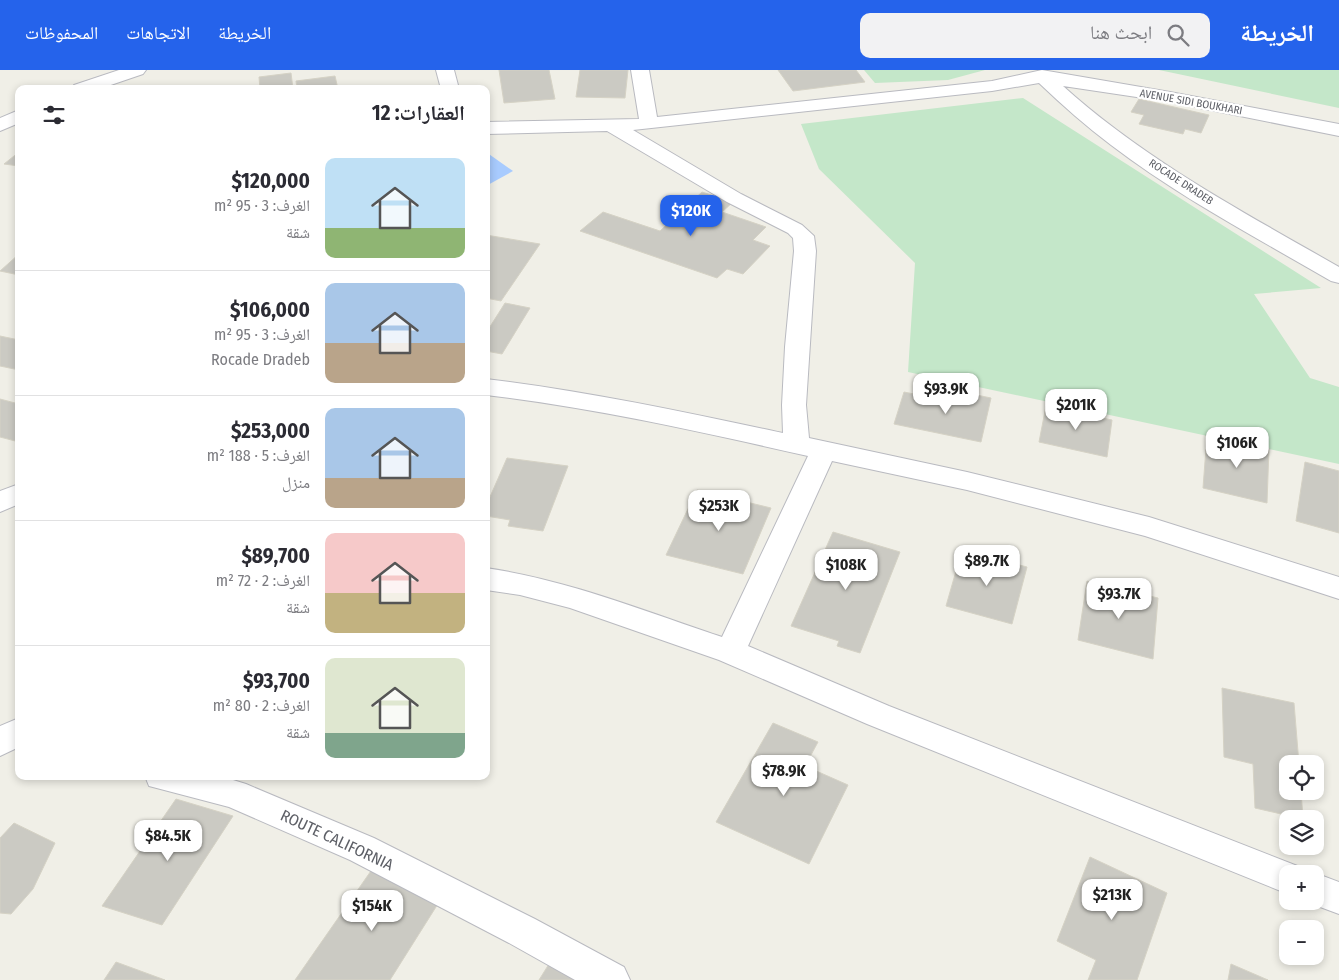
<!DOCTYPE html>
<html lang="ar">
<meta charset="utf-8">
<style>
:root{--surface:#fff;--page:#f2f2f3;--text:#2b2b33;--muted:#7c7c81;--line:#e1e1e2;--accent:#2563eb}
body{margin:0;font-family:"Fira Sans Condensed","Noto Naskh Arabic",sans-serif;background:var(--page);color:var(--text);direction:rtl;height:100vh;display:flex;flex-direction:column;font-size:19px;white-space:nowrap}
*{box-sizing:border-box;margin:0}
p{font-size:16px;color:var(--muted)}
.icon{flex:none;width:28px;height:28px;fill:none;stroke:currentColor;stroke-width:2;stroke-linecap:round;stroke-linejoin:round}
.map{position:relative;flex:1;overflow:hidden;direction:ltr}
.side{position:absolute;left:15px;top:15px;width:475px;height:695px;display:flex;flex-direction:column;background:var(--surface);border-radius:10px;box-shadow:0 2px 8px #0003;direction:rtl}
.side>*{flex:none}
.controls{position:absolute;left:1279px;top:685px;display:grid;gap:10px}
.controls a{display:grid;place-items:center;width:45px;height:45px;border-radius:10px;background:var(--surface);box-shadow:0 2px 8px #0003;font-size:25px}
.price{position:absolute;translate:-50% -42px;padding:0 11px;border-radius:10px;background:#fff;color:#222;font-size:16px;line-height:32px;filter:drop-shadow(0 1px 2px #0008)}
.price::after{content:'';position:absolute;left:50%;top:30px;width:15px;height:11px;margin-left:-8px;background:inherit;clip-path:polygon(0 0,100% 0,50% 100%)}
.price.on{background:var(--accent);color:#fff}
ul{padding:0;list-style:none}
li{display:flex;align-items:center;gap:15px;height:125px;padding:0 25px}
li+li{border-top:1px solid var(--line)}
li span{display:grid;place-items:center;flex:none;width:140px;height:100px;border-radius:10px;color:#555}
li>.icon{margin-inline-start:auto}
span .icon{width:60px;height:60px;fill:#fffc;stroke-width:1}
li b{font-size:21px}
h2{display:flex;justify-content:space-between;align-items:center;height:60px;padding:0 25px;font-size:21px}
header{display:flex;align-items:center;gap:30px;box-sizing:border-box;height:70px;padding:0 25px;background:var(--accent);color:#fff}
header strong{font-size:24px}
nav{display:flex;gap:28px;margin-inline-start:auto;font-size:18px}
.search{width:350px;height:45px;background:var(--page);display:flex;align-items:center;gap:12px;box-sizing:border-box;padding:0 18px;border-radius:10px;color:var(--muted);font-size:19px}
.map>svg:first-child{display:block}
.green{fill:#c4e7c9}
.water{fill:#a8cbfe}
.building{fill:#cbcac3;stroke:#d5d2c5}
.lines{fill:none;stroke-linecap:round;stroke-linejoin:round}
.minor-casing{stroke:#b9bac0;stroke-width:2}
.minor{fill:#fff;fill-rule:evenodd}
.labels{text-anchor:middle;dominant-baseline:central;stroke-width:4.5;stroke-linejoin:round;paint-order:stroke}
.far-street-label{font-size:11px;fill:#5e6067;stroke:#fff}
.near-street-label{font-size:16px;fill:#5e6067;stroke:#fff}
</style>
<header>
<strong>الخريطة</strong>
<div class="search"><svg class="icon" aria-label="search" viewBox="0 0 24 24"><circle cx="10" cy="10" r="6"/><path d="M15 15l6 6"/></svg>ابحث هنا</div>
<nav><a>الخريطة</a><a>الاتجاهات</a><a>المحفوظات</a></nav>
</header>
<div class="map">
<svg width="1339" height="910" viewBox="0 0 1339 910">
<rect width="100%" height="100%" fill="#f0efe7"/>
<g class="green">
<path d="M864,0H985L948,10L875,13Z"/>
<path d="M1159,0H1339V38Z"/>
<path d="M1023,28L1321,218L1254,224L1310,308L1339,317V394L908,302L915,193L819,99L801,54Z"/>
</g>
<path class="water" d="M486,82L513,101L486,116Z"/>
<g class="building">
<path d="M499,0H549L555,29L504,33Z"/>
<path d="M580,0H628L625,28L576,27Z"/>
<path d="M778,0H856L865,12L793,21Z"/>
<path d="M291,3L293,19H260L259,7Z"/>
<path d="M335,6L338,19H297L296,11Z"/>
<path d="M1139,29L1209,45L1201,63L1185,59L1183,64L1139,54L1144,45L1131,42Z"/>
<path d="M19,82V96L4,94Z"/>
<path d="M702,122L733,132L722,142L766,157L753,170L770,176L743,204L727,199L717,208L580,161L603,142L660,161Z"/>
<path d="M486,165L540,174L501,231L486,228Z"/>
<path d="M19,184V205L0,201Z"/>
<path d="M505,233L530,238L502,284L486,281V263Z"/>
<path d="M0,266L19,270V300L0,296Z"/>
<path d="M957,321L991,328L981,372L894,354L904,322L954,332Z"/>
<path d="M0,329L19,334V372L0,367Z"/>
<path d="M1046,336L1112,350L1107,387L1039,372Z"/>
<path d="M1207,365L1269,378L1267,433L1203,418Z"/>
<path d="M507,388L568,396L543,461L508,456L510,450L486,446V436Z"/>
<path d="M1305,392L1339,401V463L1296,451Z"/>
<path d="M697,420L771,438L743,504L666,485Z"/>
<path d="M833,462L900,482L860,583L837,576L839,571L791,556Z"/>
<path d="M962,480L1027,497L1012,554L946,536Z"/>
<path d="M1087,511L1158,528L1153,589L1078,570Z"/>
<path d="M1222,618L1294,633L1299,694H1288V721H1301L1303,749L1255,738L1253,694L1224,687Z"/>
<path d="M773,653L818,672L805,696L848,715L809,794L716,752Z"/>
<path d="M176,729L233,746L162,855L102,836Z"/>
<path d="M14,753L55,773L33,819L11,844L0,843V768Z"/>
<path d="M1090,787L1167,823L1137,910H1088L1096,890L1057,871Z"/>
<path d="M373,798L441,829L390,910H295Z"/>
<path d="M116,892L165,910H104Z"/>
<path d="M549,894L576,910H539Z"/>
<path d="M1231,894L1268,910H1228Z"/>
</g>
<g class="lines">
<defs>
<g id="minor">
<path d="M119,0H146L143,4L99,19H71L74,15Z"/>
<path d="M436,0H454L459,19H441Z"/>
<path d="M631,0H649L657,47L992,11L1042,0L1170,22L1339,54V66L1170,32L1063,16C1145,90 1243,142 1339,197V213L1331,211C1257,168 1179,127 1111,75C1086,56 1062,35 1039,13L992,21L633,60L741,124L802,155L814,166L816,181L806,335L809,368L967,402L1149,447L1339,507V529L1145,466L967,420L832,391L748,576L889,636L1300,797L1304,804H1288V824L867,654L719,590L570,538L520,525L486,520V498C568,510 644,541 722,567L808,386C702,362 595,338 486,325V309C586,321 684,342 783,363L782,335L785,277L794,181L793,168L788,163L727,132L607,61L486,64V52L639,49Z"/>
<path d="M19,40V53L0,61V48Z"/>
<path d="M19,414V434L0,442V421Z"/>
<path d="M19,648V677L0,686V656Z"/>
<path d="M145,706H220L246,714L374,768L535,849L624,897L630,910H575L509,873L350,790L229,737L149,716Z"/>
<path d="M1315,803L1339,812V844L1304,831H1315V804H1312Z"/>
</g>
</defs>
<use href="#minor" class="minor-casing"/>
<use href="#minor" class="minor"/>
</g>
<g class="labels">
<g class="far-street-label">
<text transform="translate(1191 32) rotate(10)">AVENUE SIDI BOUKHARI</text>
<text transform="translate(1181 112) rotate(33)">ROCADE DRADEB</text>
</g>
<g class="near-street-label">
<text transform="translate(337 770) rotate(25)">ROUTE CALIFORNIA</text>
</g>
</g>
</svg>
<div class="controls">
<a><svg class="icon" aria-label="locate" viewBox="0 0 24 24"><circle cx="12" cy="12" r="6"/><path d="M12 2v4M12 18v4M2 12h4M18 12h4"/></svg></a>
<a><svg class="icon" aria-label="layers" viewBox="0 0 24 24"><path d="M12 4l9 5-9 5-9-5zM3 14l9 5 9-5"/></svg></a>
<a>+</a>
<a>−</a>
</div>
<b class="price on" style="left:691px;top:167px">$120K</b>
<b class="price" style="left:946px;top:345px">$93.9K</b>
<b class="price" style="left:1076px;top:361px">$201K</b>
<b class="price" style="left:1237px;top:399px">$106K</b>
<b class="price" style="left:719px;top:462px">$253K</b>
<b class="price" style="left:987px;top:517px">$89.7K</b>
<b class="price" style="left:846px;top:521px">$108K</b>
<b class="price" style="left:1119px;top:550px">$93.7K</b>
<b class="price" style="left:784px;top:727px">$78.9K</b>
<b class="price" style="left:168px;top:792px">$84.5K</b>
<b class="price" style="left:1112px;top:851px">$213K</b>
<b class="price" style="left:372px;top:862px">$154K</b>
<section class="side">
<h2>العقارات: 12<svg class="icon" aria-label="filters" viewBox="0 0 24 24"><path d="M4 7h16M4 17h16"/><circle cx="9" cy="7" r="2"/><circle cx="15" cy="17" r="2"/></svg></h2>
<ul>
<li><span style="background:linear-gradient(#bfe0f5 70%,#8fb573 0)"><svg class="icon" aria-label="home" viewBox="0 0 24 24"><path d="M3 11l9-7 9 7M6 9v11h12V9"/></svg></span><div><b>$120,000</b><p>الغرف: 3 · 95 m²</p><p>شقة</p></div></li>
<li><span style="background:linear-gradient(#a9c7e8 60%,#b9a48a 0)"><svg class="icon" aria-label="home" viewBox="0 0 24 24"><path d="M3 11l9-7 9 7M6 9v11h12V9"/></svg></span><div><b>$106,000</b><p>الغرف: 3 · 95 m²</p><p>Rocade Dradeb</p></div></li>
<li><span style="background:linear-gradient(#a9c7e8 70%,#b9a48a 0)"><svg class="icon" aria-label="home" viewBox="0 0 24 24"><path d="M3 11l9-7 9 7M6 9v11h12V9"/></svg></span><div><b>$253,000</b><p>الغرف: 5 · 188 m²</p><p>منزل</p></div></li>
<li><span style="background:linear-gradient(#f6c9c9 60%,#c2b280 0)"><svg class="icon" aria-label="home" viewBox="0 0 24 24"><path d="M3 11l9-7 9 7M6 9v11h12V9"/></svg></span><div><b>$89,700</b><p>الغرف: 2 · 72 m²</p><p>شقة</p></div></li>
<li><span style="background:linear-gradient(#dfe7d0 75%,#7fa58c 0)"><svg class="icon" aria-label="home" viewBox="0 0 24 24"><path d="M3 11l9-7 9 7M6 9v11h12V9"/></svg></span><div><b>$93,700</b><p>الغرف: 2 · 80 m²</p><p>شقة</p></div></li>
</ul>
</section>
</div>
